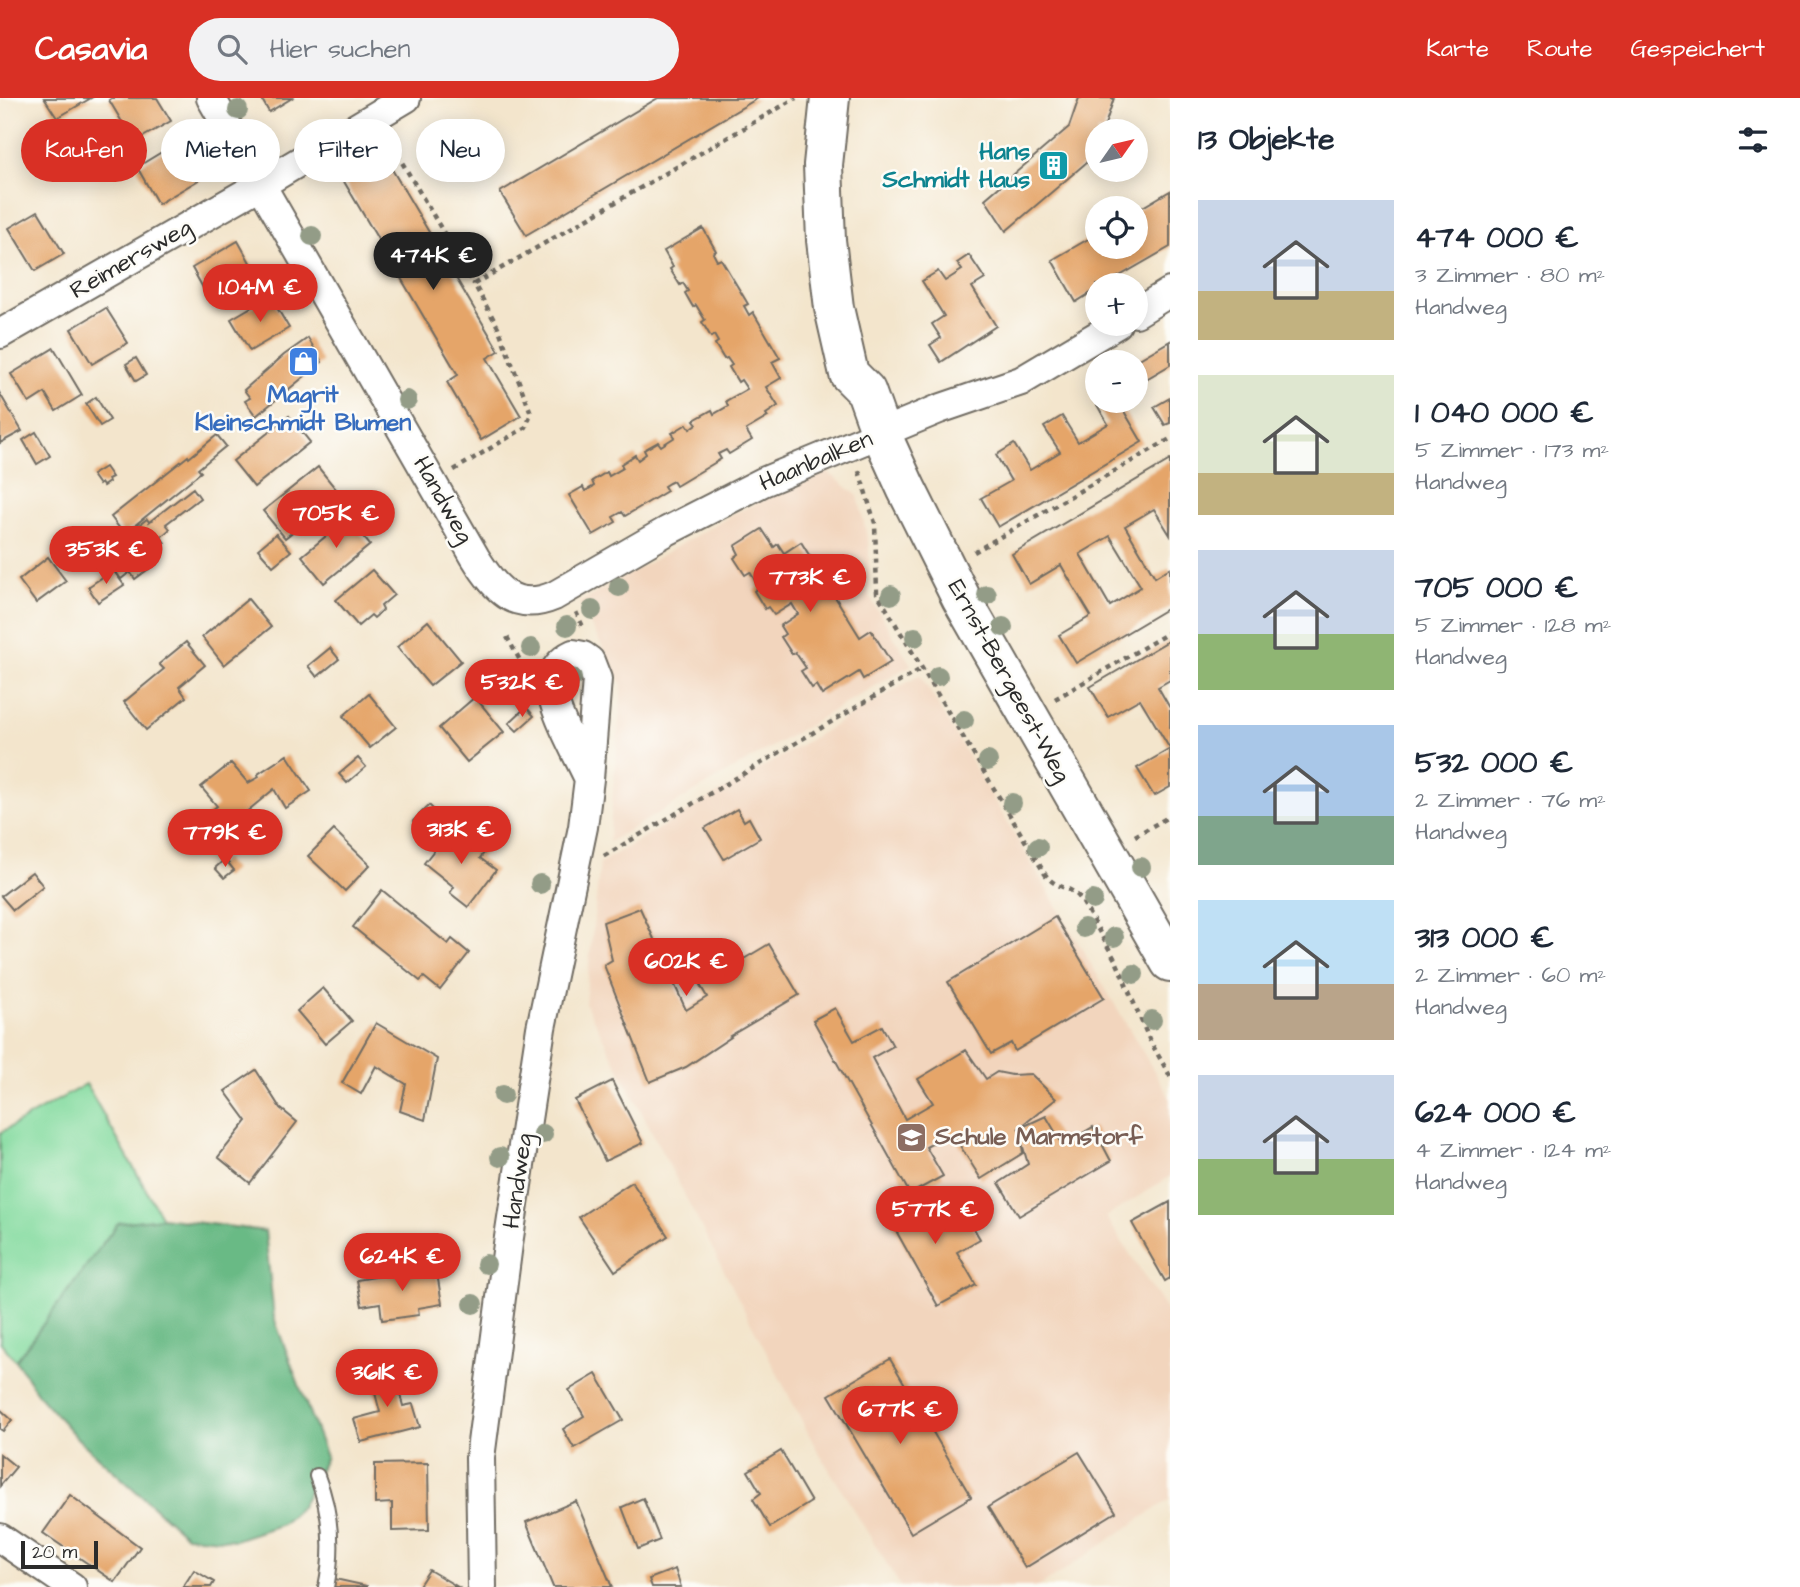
<!DOCTYPE html>
<html lang="de">
<meta charset="utf-8">
<style>
:root{--surface:#fff;--page:#f2f2f3;--text:#1f2937;--muted:#747a83;--accent:#d93025}
body{margin:0;font-family:"Architects Daughter",sans-serif;background:var(--page);color:var(--text);height:100vh;display:flex;flex-direction:column;font-size:26px;white-space:nowrap}
*{box-sizing:border-box;margin:0}
p{font-size:23px;color:var(--muted)}
.icon{flex:none;width:38px;height:38px;fill:none;stroke:currentColor;stroke-width:2;stroke-linecap:round;stroke-linejoin:round}
.map{position:relative;flex:1;overflow:hidden}
.drawer{display:flex;flex-direction:column;background:var(--surface);width:630px}
.drawer>*{flex:none}
.guide{position:absolute;left:21px;top:21px;width:665px;height:63px;display:flex;gap:14px}
.needle{width:46px;rotate:56deg}
.buttons{position:absolute;left:1085px;top:21px;display:grid;gap:14px}
.buttons a{display:grid;place-items:center;width:63px;height:63px;border-radius:50%;background:var(--surface);box-shadow:0 4px 18px #0003;font-size:35px}
.scale{position:absolute;left:21px;bottom:18px;width:77px;box-sizing:border-box;padding-left:7px;border:4px solid #2b2b2b;border-top:0;font-size:19px;line-height:24px;white-space:nowrap;color:#2b2b2b;-webkit-text-stroke:5px #fdfcf7;paint-order:stroke}
.price{position:absolute;translate:-50% -60px;padding:0 16px;border-radius:24px;background:var(--accent);color:#fff;font-size:23px;line-height:46px;filter:drop-shadow(0 2px 4px #0008)}
.price::after{content:'';position:absolute;left:50%;top:42px;width:21px;height:16px;margin-left:-10px;background:inherit;clip-path:polygon(0 0,100% 0,50% 100%)}
.price.active{background:#222;color:#fff}
ul{padding:0;list-style:none}
li{display:flex;align-items:center;gap:21px;height:175px;padding:0 28px}
li span{display:grid;place-items:center;flex:none;width:196px;height:140px;border-radius:0px;color:#555}
li>.icon{margin-inline-start:auto}
span .icon{width:84px;height:84px;fill:#fffc;stroke-width:1}
li b{font-size:30px}
h2{display:flex;justify-content:space-between;align-items:center;height:84px;padding:0 28px;font-size:30px}
.tag{padding:0 24px;border-radius:32px;background:var(--surface);box-shadow:0 4px 18px #0003;font-size:24px;line-height:63px}
.tag.active{background:var(--accent);color:#fff}
header{display:flex;align-items:center;gap:42px;box-sizing:border-box;height:98px;padding:0 35px;background:var(--accent);color:#fff}
header strong{font-size:33px}
nav{display:flex;gap:38px;margin-inline-start:auto;font-size:24px}
.search{width:490px;height:63px;background:var(--page);display:flex;align-items:center;gap:18px;box-sizing:border-box;padding:0 24px;border-radius:38px;color:var(--muted);font-size:26px}
main{display:flex;flex:1;min-height:0}
.map>svg:first-child{display:block}
.built{fill:#f2d5bd}
.green{fill:#82da9e;stroke:#568264;stroke-width:2}
.forest{fill:#69ba85;stroke:#4a7258;stroke-width:2}
.building{fill:#e5a569;fill-rule:evenodd}
.lines{fill:none;stroke-linecap:round;stroke-linejoin:round}
.lane-casing{stroke:#716c63;stroke-width:18}
.street-casing{stroke:#716c63;stroke-width:32}
.secondary-casing{stroke:#716c63;stroke-width:42}
.path{stroke:#716c63;stroke-width:4.5;stroke-dasharray:5 5;stroke-linecap:butt}
.lane{stroke:#fff;stroke-width:14}
.street{stroke:#fff;stroke-width:28}
.secondary{stroke:#fff;stroke-width:38}
.tree{fill:#939c87}
.labels{text-anchor:middle;dominant-baseline:central;stroke-width:5;stroke-linejoin:round;paint-order:stroke}
.culture-label{font-size:24px;font-weight:bold;fill:#0d838f;stroke:#fdfcf7;text-anchor:end}
.street-label{font-size:24px;fill:#2b2b2b;stroke:#fdfcf7}
.shop-label{font-size:24px;font-weight:bold;fill:#366cbe;stroke:#fdfcf7}
.education-label{font-size:24px;font-weight:bold;fill:#785e54;stroke:#fdfcf7;text-anchor:start}
</style>
<header>
<strong>Casavia</strong>
<div class="search"><svg class="icon" aria-label="search" viewBox="0 0 24 24"><circle cx="10" cy="10" r="6"/><path d="M15 15l6 6"/></svg>Hier suchen</div>
<nav><a>Karte</a><a>Route</a><a>Gespeichert</a></nav>
</header>
<main>
<div class="map">
<svg width="1170" height="1489" viewBox="0 0 1170 1489">
<rect width="100%" height="100%" fill="#fdfcf7"/>
<filter id="ink" filterUnits="userSpaceOnUse"><feTurbulence type="fractalNoise" baseFrequency=".0143" numOctaves="2"/><feDisplacementMap in="SourceGraphic" scale="14" xChannelSelector="R" yChannelSelector="G"/><feConvolveMatrix kernelMatrix="1 2 1 2 8 2 1 2 1" color-interpolation-filters="sRGB"/></filter>
<filter id="wash" filterUnits="userSpaceOnUse"><feTurbulence type="fractalNoise" baseFrequency=".00686" numOctaves="4" result="noise"/><feDisplacementMap in="SourceGraphic" scale="28" xChannelSelector="R" yChannelSelector="G"/><feGaussianBlur stdDeviation="1.57" result="paint"/><feColorMatrix in="noise" values="0 0 0 0 0 0 0 0 0 0 0 0 0 0 0 0 0 1.4 0 .05"/><feComposite in="paint" operator="in"/></filter>
<g filter="url(#wash)">
<rect width="100%" height="100%" fill="#f3e5cc"/>
<g class="built">
<path d="M828,374L858,398L869,448V498L911,567L609,744L622,586L579,505L737,414Z"/>
<path d="M920,577L1170,1000V1078L1106,1119L1170,1218V1401L1039,1489H901L816,1350L585,905L600,765Z"/>
</g>
<path class="green" d="M86,986L162,1120L118,1125L16,1263L0,1244V1035Z"/>
<path class="forest" d="M162,1120L265,1133L274,1220L326,1359L301,1409L282,1426L235,1442L186,1438L78,1341L40,1299L16,1263L118,1125Z"/>
<g id="blocks">
<g class="building">
<path d="M44,0H91L57,20Z"/>
<path d="M112,0H157L171,23L134,44L109,2Z"/>
<path d="M261,0H292L269,14Z"/>
<path d="M658,0H758L526,137L500,94Z"/>
<path d="M1079,0H1114L1104,30L1106,33H1097V74L1087,64L1006,133L985,101L1069,29Z"/>
<path d="M180,43L202,80L158,106L137,69Z"/>
<path d="M380,51L499,253L487,260L521,318L481,342L447,284L458,277L339,75Z"/>
<path d="M1170,93V149L1104,187H1097V191L1076,204L1052,162L1097,136V149H1136V113Z"/>
<path d="M38,113L64,156L35,173L9,130Z"/>
<path d="M703,130L716,153L713,155L717,163L721,161L748,206L744,208L749,217L753,214L780,260L772,264L781,280L766,289L778,308L766,316L768,319L746,332L752,342L729,356L726,352L718,356L721,361L676,388L673,383L669,385L664,388L667,393L625,418L622,414L613,419L616,424L593,437L569,397L583,389L585,393L594,388L592,383L607,374L609,378L623,370L621,366L635,357L638,362L646,356L644,352L658,344L661,348L675,339L672,335L687,326L690,331L697,326L694,322L712,312L714,316L728,308L726,303L747,291L741,282L738,284L729,269L732,267L727,260L724,261L715,246L718,244L714,237L711,239L702,224L705,222L696,207L693,209L685,195L688,193L683,185L680,187L670,171L673,169L664,153Z"/>
<path d="M238,143L253,170L207,197L192,170Z"/>
<path d="M969,157L985,181L972,189L996,228L941,264L930,247L941,240L932,226L944,218L922,183L938,173L945,183L962,172L957,165Z"/>
<path d="M270,198L289,230L250,253L231,221Z"/>
<path d="M106,210L128,245L92,266L71,231Z"/>
<path d="M308,240L322,264L256,318L245,303L250,300L244,292L284,257Z"/>
<path d="M1170,243V267L1136,287V263Z"/>
<path d="M54,250L82,297L56,313L45,295L29,305L11,276Z"/>
<path d="M136,260L146,277L136,283L126,266Z"/>
<path d="M0,296L22,333L0,345Z"/>
<path d="M1097,297V303H1118L1142,344L998,429L981,400L1011,383L996,357L1014,346L1030,372L1060,354L1044,329L1062,318L1078,344L1108,326L1093,300Z"/>
<path d="M96,299L110,322L100,328L86,306Z"/>
<path d="M1170,300V325L1165,327L1154,309Z"/>
<path d="M289,318L310,344L254,389L233,363Z"/>
<path d="M36,334L50,358L37,366L23,342Z"/>
<path d="M217,337L226,348L198,371L201,374L124,436L111,419L188,358L189,360Z"/>
<path d="M1170,362V437L1154,411L1125,428L1155,479L1170,470V509L1076,565L1059,537L1091,518L1076,493L1061,467L1029,486L1012,456ZM1110,438L1141,489L1110,508L1080,456Z"/>
<path d="M105,369L112,379L108,381L109,384L103,388L101,385L99,387L92,377Z"/>
<path d="M318,369L340,396L285,440L263,413Z"/>
<path d="M193,390L200,400L166,426L170,431L161,439L165,445L152,454L159,463L135,481L130,474L121,481L112,469L121,462L115,453L134,439L130,434L147,421L149,424Z"/>
<path d="M348,420L370,447L324,485L302,458Z"/>
<path d="M762,431L774,449L778,446L784,455L801,444L860,539L871,532L891,564L863,581L859,574L822,597L816,587L812,590L801,573L806,570L795,554L792,556L781,539L785,536L780,528L798,516L792,506L774,517L768,509L765,511L754,493L759,489L750,474L745,477L734,460L739,456L735,448Z"/>
<path d="M276,436L291,453L273,468L258,451Z"/>
<path d="M48,459L66,483L36,505L19,482Z"/>
<path d="M113,472L124,487L98,504L88,489Z"/>
<path d="M372,472L394,497L381,508L383,512L374,520L371,517L358,528L336,502Z"/>
<path d="M248,501L271,529L224,567L202,539Z"/>
<path d="M428,523L461,563L430,588L397,549Z"/>
<path d="M1170,542V582L1158,589L1170,610V689L1154,698L1137,670L1170,651L1140,601L1108,619L1090,589Z"/>
<path d="M186,544L205,567L179,589L186,599L146,632L124,604L164,571L159,566Z"/>
<path d="M330,550L339,561L317,579L308,568Z"/>
<path d="M498,571L515,587L507,596L490,580Z"/>
<path d="M369,596L396,629L370,650L343,618Z"/>
<path d="M475,599L504,634L467,664L439,630Z"/>
<path d="M526,609L534,618L517,633L509,625Z"/>
<path d="M287,657L311,693L285,710L274,691L221,735L206,717L217,708L201,689L231,665L248,685L259,679L258,676Z"/>
<path d="M358,660L366,669L347,685L339,676Z"/>
<path d="M429,707L439,717L423,733L413,723Z"/>
<path d="M737,711L744,723L749,720L760,740L724,761L705,730Z"/>
<path d="M453,728L485,754L480,760L496,772L468,809L450,795L454,789L424,765Z"/>
<path d="M334,732L370,767L345,793L308,758Z"/>
<path d="M225,761L234,772L224,780L215,770Z"/>
<path d="M32,774L43,788L13,812L1,798Z"/>
<path d="M382,792L448,846L452,841L469,855L440,892L424,879L420,883L353,829Z"/>
<path d="M640,810L686,912L707,899L700,887L769,846L799,897L730,938L731,939L686,969L650,984L604,867L612,862L603,824Z"/>
<path d="M1055,819L1104,900L1015,953L1011,945L991,956L948,884Z"/>
<path d="M323,890L352,923L325,946L297,913Z"/>
<path d="M835,910L854,943L882,928L893,948L872,960L905,1021L933,1005L918,981L966,952L986,981L997,974L1012,977L1031,976L1056,1001L1018,1031L1046,1018L1063,1047L1093,1029L1111,1063L1019,1118L999,1085L1028,1066L1021,1042L1023,1055L981,1081L952,1035L926,1049L943,1078L910,1096L813,922Z"/>
<path d="M376,925L437,961L425,1022L400,1013L406,986L376,968L361,996L342,985Z"/>
<path d="M256,972L280,1010L297,1024L250,1085L218,1059L247,1023L225,993Z"/>
<path d="M612,983L643,1045L605,1063L575,1002Z"/>
<path d="M632,1084L668,1138L615,1173L579,1119Z"/>
<path d="M918,1094L935,1125L962,1110L980,1141L957,1154L976,1187L938,1208L885,1113Z"/>
<path d="M1170,1104V1180L1165,1183L1132,1125Z"/>
<path d="M436,1169L442,1206L418,1210L419,1217L382,1222L380,1205L362,1208L357,1182Z"/>
<path d="M890,1261L971,1399L911,1435L829,1297Z"/>
<path d="M392,1266L403,1308L413,1306L420,1329L361,1344L354,1321L380,1314L369,1272Z"/>
<path d="M596,1276L623,1322L574,1350L563,1331L584,1318L569,1292Z"/>
<path d="M0,1311L12,1322L3,1333L0,1331Z"/>
<path d="M781,1353L811,1404L770,1429L753,1401L761,1395L748,1373Z"/>
<path d="M1079,1354L1116,1414L1025,1470L988,1409Z"/>
<path d="M0,1356L16,1369L0,1388Z"/>
<path d="M428,1365L429,1432L392,1433V1405L375,1406V1366Z"/>
<path d="M70,1397L140,1449L115,1484L43,1435Z"/>
<path d="M643,1400L660,1442L638,1451L622,1409Z"/>
<path d="M576,1403L612,1489H553L526,1424Z"/>
<path d="M675,1471L681,1489H652L649,1481Z"/>
<path d="M194,1472L214,1484L211,1489H183Z"/>
<path d="M429,1472L458,1489H418Z"/>
<path d="M335,1481L367,1488V1489H334Z"/>
</g>
</g>
</g>
<g filter="url(#ink)">
<use href="#blocks" fill-opacity="0" stroke="#716c63" stroke-width="2"/>
<g class="lines">
<defs>
<path id="lane" d="M317,1378C331,1414 334,1451 326,1489"/>
<g id="street">
<path d="M211,0L475,459C494,490 514,515 554,498L667,433L763,384L939,311L1021,283L1117,226"/>
<path d="M1136,215L1170,194"/>
<path d="M0,236L262,86L406,0"/>
<path d="M0,1440L72,1489"/>
<path d="M482,1489L480,1360L508,1146L541,930L583,729L589,681L597,581L590,563L583,558L573,556C562,561 552,572 551,585C551,610 578,657 589,681"/>
</g>
<path id="secondary" d="M830,0L823,67L826,142L834,210L849,276L866,293L881,335L906,390L961,500L1170,864"/>
</defs>
<use href="#lane" class="lane-casing"/>
<use href="#street" class="street-casing"/>
<use href="#secondary" class="secondary-casing"/>
<g class="path">
<path d="M387,39L474,186"/>
<path d="M454,372L526,329L531,315L498,229L474,186L796,0"/>
<path d="M859,373L875,425L877,495L1045,776C1058,794 1070,785 1082,803L1117,865L1149,941L1170,978"/>
<path d="M974,454L1170,341"/>
<path d="M576,514L584,531"/>
<path d="M507,539L526,573"/>
<path d="M1055,601L1170,534"/>
<path d="M1135,738L1170,718"/>
<path d="M604,758L921,571"/>
</g>
<use href="#lane" class="lane"/>
<use href="#street" class="street"/>
<use href="#secondary" class="secondary"/>
</g>
<g class="tree">
<circle cx="238" cy="12" r="10"/>
<circle cx="312" cy="138" r="10"/>
<circle cx="407" cy="302" r="10"/>
<circle cx="619" cy="489" r="10"/>
<circle cx="891" cy="497" r="10"/>
<circle cx="987" cy="497" r="10"/>
<circle cx="592" cy="512" r="10"/>
<circle cx="567" cy="528" r="10"/>
<circle cx="1003" cy="529" r="10"/>
<circle cx="915" cy="539" r="10"/>
<circle cx="531" cy="550" r="10"/>
<circle cx="938" cy="578" r="10"/>
<circle cx="572" cy="580" r="10"/>
<circle cx="964" cy="622" r="10"/>
<circle cx="988" cy="663" r="10"/>
<circle cx="1012" cy="705" r="10"/>
<circle cx="1038" cy="749" r="10"/>
<circle cx="1141" cy="769" r="10"/>
<circle cx="540" cy="786" r="10"/>
<circle cx="1093" cy="802" r="10"/>
<circle cx="1084" cy="830" r="10"/>
<circle cx="1114" cy="839" r="10"/>
<circle cx="1134" cy="876" r="10"/>
<circle cx="1152" cy="922" r="10"/>
<circle cx="503" cy="997" r="10"/>
<circle cx="543" cy="1036" r="10"/>
<circle cx="500" cy="1059" r="10"/>
<circle cx="486" cy="1166" r="10"/>
<circle cx="473" cy="1206" r="10"/>
</g>
</g>
<defs>
<symbol id="building-square" viewBox="-11 -11 22 22"><rect x="-9" y="-9" width="18" height="18" rx="4" fill="#0f9aa8" stroke="#fdfcf7"/><path d="M-4-6H4V6H1V3H-1V6H-4ZM-2.5-4.3h1.7v1.8h-1.7ZM.8-4.3h1.7v1.8H.8ZM-2.5-1h1.7V.8h-1.7ZM.8-1h1.7V.8H.8Z" fill="#fff"/></symbol>
<symbol id="shop-square" viewBox="-11 -11 22 22"><rect x="-9" y="-9" width="18" height="18" rx="4" fill="#3f7fe0" stroke="#fdfcf7"/><path d="M-5-2.5h2.3a2.7 3.5 0 0 1 5.4 0H5L5.5 6h-11ZM-1.5-2.5h3a1.5 2.3 0 0 0-3 0Z" fill="#fff"/></symbol>
<symbol id="school-square" viewBox="-11 -11 22 22"><rect x="-9" y="-9" width="18" height="18" rx="4" fill="#8d6e63" stroke="#fdfcf7"/><path d="M0-5L7-2L0 1L-7-2ZM-4 1L0 2.5L4 1V4Q0 6-4 4Z" fill="#fff"/></symbol>
</defs>
<g fill-rule="evenodd">
<use href="#building-square" x="1036" y="50" width="35" height="35"/>
<use href="#shop-square" x="286" y="246" width="35" height="35"/>
<use href="#school-square" x="894" y="1022" width="35" height="35"/>
</g>
<g class="labels">
<g class="culture-label">
<text x="1030" y="54">Hans<tspan x="1030" dy="28">Schmidt Haus</tspan></text>
</g>
<g class="street-label">
<text transform="translate(131 161) rotate(-30)">Reimersweg</text>
<text transform="translate(816 363) rotate(-23)">Haanbalken</text>
<text transform="translate(443 402) rotate(60)">Handweg</text>
<text transform="translate(1009 583) rotate(61)">Ernst-Bergeest-Weg</text>
<text transform="translate(518 1083) rotate(-82)">Handweg</text>
</g>
<g class="shop-label">
<text x="303" y="297">Magrit<tspan x="303" dy="28">Kleinschmidt Blumen</tspan></text>
</g>
<g class="education-label">
<text x="935" y="1039">Schule Marmstorf</text>
</g>
</g>
</svg>
<div class="buttons">
<a><svg class="needle" viewBox="-14 -14 28 28"><path d="M0-13l5 13h-10z" fill="#e53935"/><path d="M0 13l5-13h-10z" fill="#747a83"/></svg></a>
<a><svg class="icon" aria-label="locate" viewBox="0 0 24 24"><circle cx="12" cy="12" r="6"/><path d="M12 2v4M12 18v4M2 12h4M18 12h4"/></svg></a>
<a>+</a>
<a>−</a>
</div>
<div class="scale">20 m</div>
<b class="price active" style="left:433px;top:194px">474K €</b>
<b class="price" style="left:260px;top:226px">1.04M €</b>
<b class="price" style="left:336px;top:452px">705K €</b>
<b class="price" style="left:106px;top:488px">353K €</b>
<b class="price" style="left:810px;top:516px">773K €</b>
<b class="price" style="left:522px;top:621px">532K €</b>
<b class="price" style="left:461px;top:768px">313K €</b>
<b class="price" style="left:225px;top:771px">779K €</b>
<b class="price" style="left:686px;top:900px">602K €</b>
<b class="price" style="left:935px;top:1148px">577K €</b>
<b class="price" style="left:402px;top:1195px">624K €</b>
<b class="price" style="left:387px;top:1311px">361K €</b>
<b class="price" style="left:900px;top:1348px">677K €</b>
<div class="guide">
<a class="tag active">Kaufen</a>
<a class="tag">Mieten</a>
<a class="tag">Filter</a>
<a class="tag">Neu</a>
</div>
</div>
<section class="drawer">
<h2>13 Objekte<svg class="icon" aria-label="filters" viewBox="0 0 24 24"><path d="M4 7h16M4 17h16"/><circle cx="9" cy="7" r="2"/><circle cx="15" cy="17" r="2"/></svg></h2>
<ul>
<li><span style="background:linear-gradient(#c9d6e8 65%,#c2b280 0)"><svg class="icon" aria-label="home" viewBox="0 0 24 24"><path d="M3 11l9-7 9 7M6 9v11h12V9"/></svg></span><div><b>474 000 €</b><p>3 Zimmer · 80 m²</p><p>Handweg</p></div></li>
<li><span style="background:linear-gradient(#dfe7d0 70%,#c2b280 0)"><svg class="icon" aria-label="home" viewBox="0 0 24 24"><path d="M3 11l9-7 9 7M6 9v11h12V9"/></svg></span><div><b>1 040 000 €</b><p>5 Zimmer · 173 m²</p><p>Handweg</p></div></li>
<li><span style="background:linear-gradient(#c9d6e8 60%,#8fb573 0)"><svg class="icon" aria-label="home" viewBox="0 0 24 24"><path d="M3 11l9-7 9 7M6 9v11h12V9"/></svg></span><div><b>705 000 €</b><p>5 Zimmer · 128 m²</p><p>Handweg</p></div></li>
<li><span style="background:linear-gradient(#a9c7e8 65%,#7fa58c 0)"><svg class="icon" aria-label="home" viewBox="0 0 24 24"><path d="M3 11l9-7 9 7M6 9v11h12V9"/></svg></span><div><b>532 000 €</b><p>2 Zimmer · 76 m²</p><p>Handweg</p></div></li>
<li><span style="background:linear-gradient(#bfe0f5 60%,#b9a48a 0)"><svg class="icon" aria-label="home" viewBox="0 0 24 24"><path d="M3 11l9-7 9 7M6 9v11h12V9"/></svg></span><div><b>313 000 €</b><p>2 Zimmer · 60 m²</p><p>Handweg</p></div></li>
<li><span style="background:linear-gradient(#c9d6e8 60%,#8fb573 0)"><svg class="icon" aria-label="home" viewBox="0 0 24 24"><path d="M3 11l9-7 9 7M6 9v11h12V9"/></svg></span><div><b>624 000 €</b><p>4 Zimmer · 124 m²</p><p>Handweg</p></div></li>
</ul>
</section>
</main>
